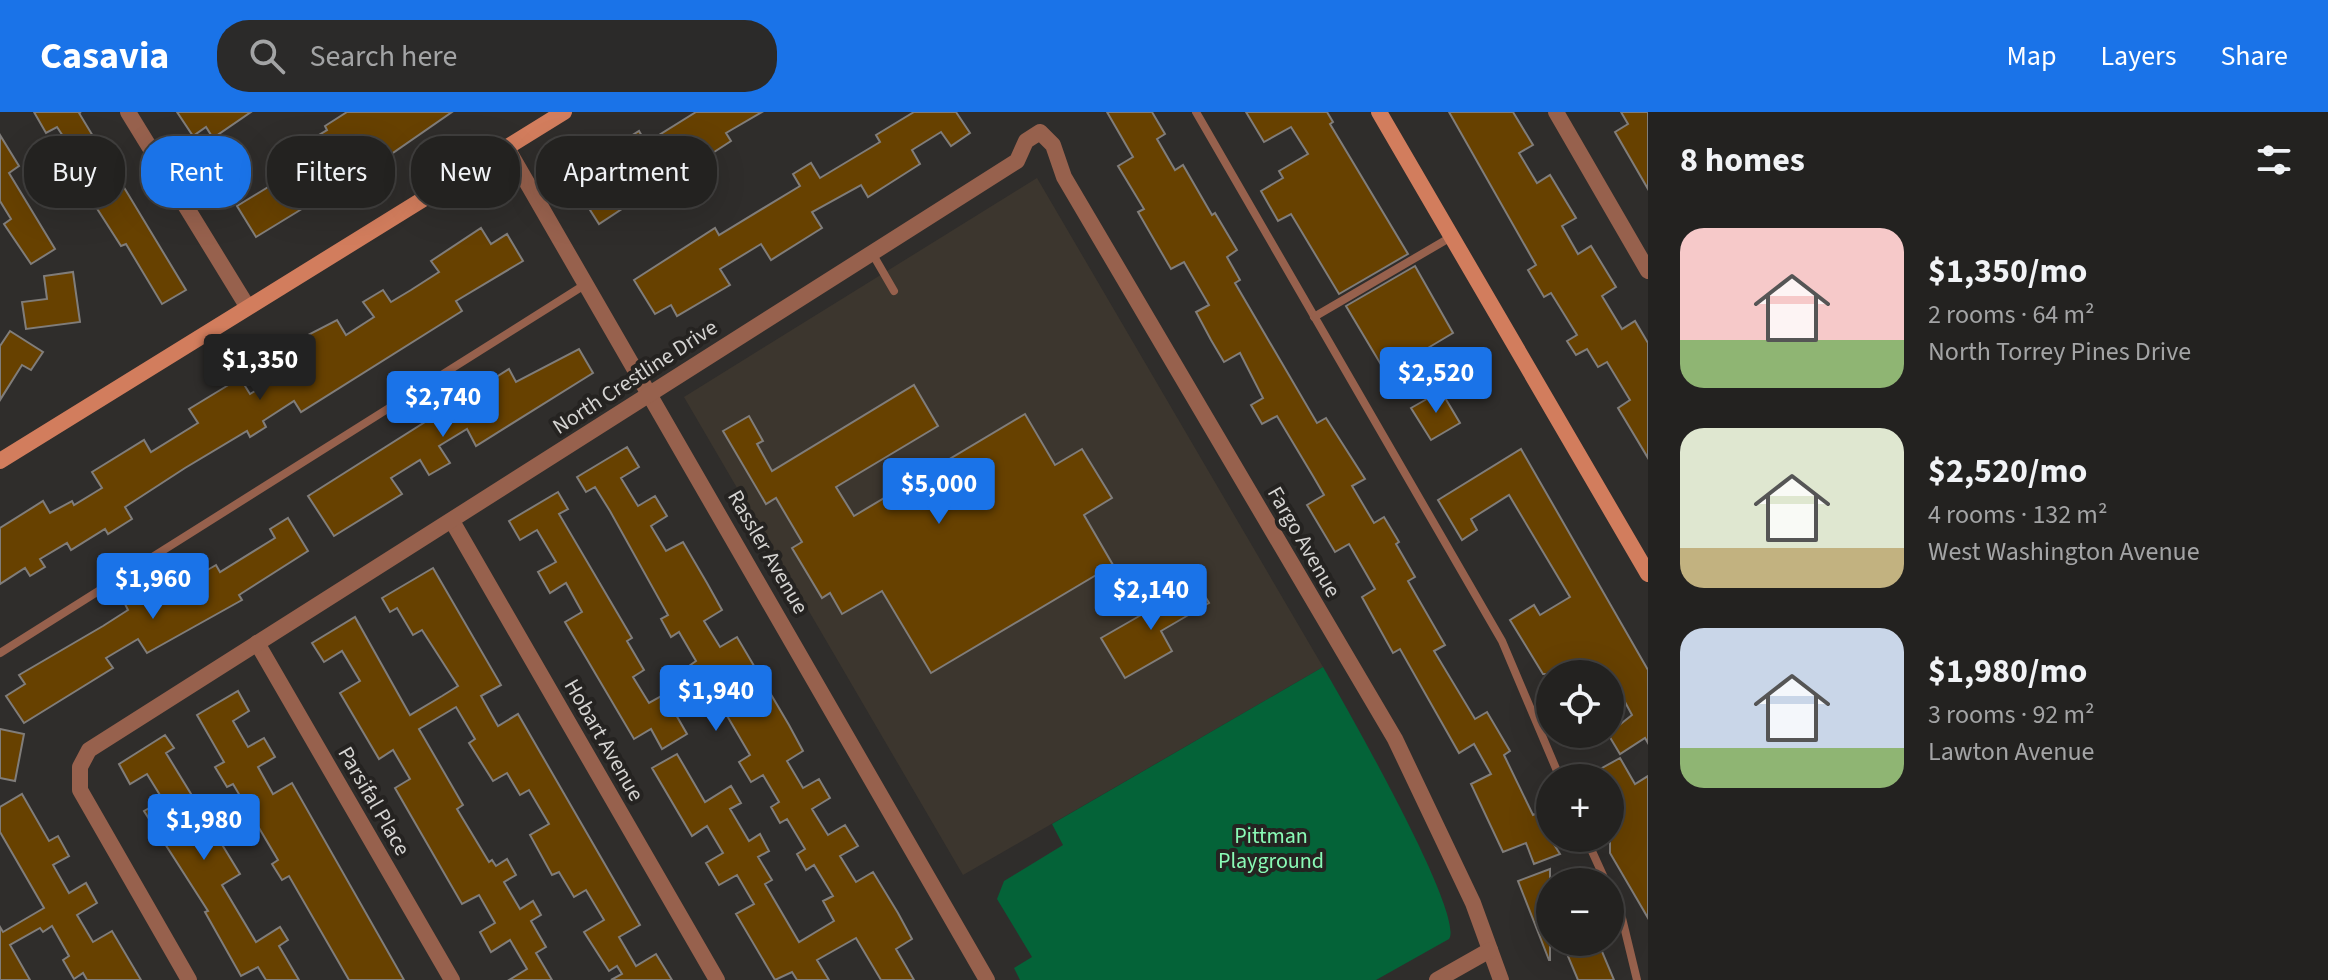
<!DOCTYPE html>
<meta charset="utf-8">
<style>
:root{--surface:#232220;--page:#2b2a29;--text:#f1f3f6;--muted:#a3a4a5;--line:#403f3e;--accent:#1a73e8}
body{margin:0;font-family:"Source Sans 3",sans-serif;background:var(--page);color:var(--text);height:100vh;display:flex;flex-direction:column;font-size:30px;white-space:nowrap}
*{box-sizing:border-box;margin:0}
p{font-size:26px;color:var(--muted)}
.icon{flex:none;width:44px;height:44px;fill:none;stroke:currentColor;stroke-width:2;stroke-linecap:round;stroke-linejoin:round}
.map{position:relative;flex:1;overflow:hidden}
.sheet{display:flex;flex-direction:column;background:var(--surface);width:680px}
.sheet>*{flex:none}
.hud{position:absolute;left:24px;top:24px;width:760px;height:72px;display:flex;gap:16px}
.fabs{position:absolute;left:1536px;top:548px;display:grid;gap:16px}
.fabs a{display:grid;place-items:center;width:88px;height:88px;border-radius:50%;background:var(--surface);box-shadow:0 8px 32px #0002,0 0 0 2px var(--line);font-size:40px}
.price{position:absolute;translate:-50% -68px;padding:0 18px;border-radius:8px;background:var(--accent);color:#fff;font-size:26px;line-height:52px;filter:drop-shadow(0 2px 4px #0008)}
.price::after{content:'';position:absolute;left:50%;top:48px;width:24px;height:18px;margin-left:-12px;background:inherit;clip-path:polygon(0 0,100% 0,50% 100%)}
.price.selected{background:#222;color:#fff}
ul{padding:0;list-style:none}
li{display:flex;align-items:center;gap:24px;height:200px;padding:0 32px}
li span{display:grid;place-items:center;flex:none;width:224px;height:160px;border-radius:24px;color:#555}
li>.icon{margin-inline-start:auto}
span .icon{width:96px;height:96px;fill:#fffc;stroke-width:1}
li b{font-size:34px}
h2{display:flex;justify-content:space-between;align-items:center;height:96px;padding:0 32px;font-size:34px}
.chip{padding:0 28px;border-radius:32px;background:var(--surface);box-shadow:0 8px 32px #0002,0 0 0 2px var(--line);font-size:28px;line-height:72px}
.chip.selected{background:var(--accent);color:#fff}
header{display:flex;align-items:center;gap:48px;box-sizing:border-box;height:112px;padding:0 40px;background:var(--accent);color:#fff}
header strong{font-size:38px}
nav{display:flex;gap:44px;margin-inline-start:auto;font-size:28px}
.search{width:560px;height:72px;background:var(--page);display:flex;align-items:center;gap:20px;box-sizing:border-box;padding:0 28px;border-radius:32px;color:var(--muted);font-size:30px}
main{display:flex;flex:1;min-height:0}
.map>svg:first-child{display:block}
.built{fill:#3c362e}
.green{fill:#046338}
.building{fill:#674100;stroke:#807d7a;stroke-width:2}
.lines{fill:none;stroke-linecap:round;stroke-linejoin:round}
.lane{stroke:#97614d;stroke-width:8}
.street{stroke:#97614d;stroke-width:16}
.secondary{stroke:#d27d5d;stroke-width:16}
.labels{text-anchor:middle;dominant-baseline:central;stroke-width:8;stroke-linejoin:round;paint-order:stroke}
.street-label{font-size:22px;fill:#d4d3d1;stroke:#252321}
.park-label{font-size:22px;fill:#8afab6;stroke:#252321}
</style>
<header>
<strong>Casavia</strong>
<div class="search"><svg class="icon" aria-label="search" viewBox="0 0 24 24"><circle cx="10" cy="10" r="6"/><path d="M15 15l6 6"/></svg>Search here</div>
<nav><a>Map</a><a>Layers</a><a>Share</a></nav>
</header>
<main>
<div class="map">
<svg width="1648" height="868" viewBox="0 0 1648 868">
<rect width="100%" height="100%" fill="#2f2d2b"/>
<path class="built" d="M1037,66L1323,555L963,763L684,285Z"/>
<path class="green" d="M1323,555C1343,589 1466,804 1449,827L1376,868H1020L1014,856L1032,845L997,787L1004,769L1063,733L1052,712Z"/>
<g class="building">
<path d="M34,0H81L79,1L186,178L162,192L126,132L121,134L71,56L80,50L57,15L46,21Z"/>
<path d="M177,0H251L213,26L206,15L193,24Z"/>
<path d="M347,0H452L374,54L362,35L329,56L333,62L321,70L328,81L256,125L237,94L288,63L279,47L327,18L325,14Z"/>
<path d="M696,0H762L726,21L731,29L685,59L689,65L672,76L663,60L629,81L634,89L599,112L576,76L591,66L584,54L639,19L646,31Z"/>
<path d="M914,0H956L970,21L951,34L941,20L912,38L920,52L887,73L868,85L861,73L812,100L822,116L771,148L761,132L720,157L730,173L677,204L671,193L655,202L634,168L715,116L719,123L800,74L793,62L811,51L820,66L880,30L876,23Z"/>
<path d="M1107,0H1152L1165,22L1157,27L1175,58L1183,53L1212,103L1215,101L1237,138L1227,145L1240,168L1235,171L1317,311L1326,306L1365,367L1352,374L1374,411L1384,405L1399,430L1396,432L1415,465L1408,469L1445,533L1434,539L1475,607L1487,600L1510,639L1504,643L1533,703L1550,696V726L1560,742L1534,752L1526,731L1503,740L1471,672L1491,662L1474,632L1459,641L1400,537L1393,541L1362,485L1375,477L1349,432L1335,440L1307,393L1324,383L1313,364L1277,304L1262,312L1251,293L1263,286L1240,241L1224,250L1211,228L1196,200L1209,193L1184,150L1171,157L1138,100L1144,97L1118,54L1133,45Z"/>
<path d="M1246,0H1327L1333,10L1330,12L1408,142L1339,182L1291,102L1278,109L1261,79L1283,66L1279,59L1308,42L1291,15L1264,30Z"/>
<path d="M1449,0H1513L1533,33L1519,41L1537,71L1550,63L1576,106L1562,114L1578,142L1591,134L1616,175L1602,184L1622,217L1635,209L1648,231V346L1618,296L1630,288L1607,250L1598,255L1587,237L1576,243L1567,229L1577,223L1551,181L1544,185L1528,158L1536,153Z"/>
<path d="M1621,0H1648V77L1615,20L1628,12Z"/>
<path d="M0,23L19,54L9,61L55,137L31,152L4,112L11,107L0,89Z"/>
<path d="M481,116L491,132L507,122L523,149L456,189L462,199L301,300L294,289L263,309L266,315L250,325L247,319L185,356L125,395L132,407L108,422L105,417L71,438L67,431L40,447L45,455L30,464L25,456L0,472V416L43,389L50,401L72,389L74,393L102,376L92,360L144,328L151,340L198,311L189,297L240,266L250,282L278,265L274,259L287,251L280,241L304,225L337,208L346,223L374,205L363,190L383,178L391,190L411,178L439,160L431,149Z"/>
<path d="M1415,154L1453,221L1386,261L1346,194Z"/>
<path d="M73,160L80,210L26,217L22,190L47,187L44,164Z"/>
<path d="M10,219L43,240L31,258L22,253L0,288V234Z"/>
<path d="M579,237L593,261L476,334L467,317L439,334L450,351L429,363L420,348L391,366L402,382L334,424L308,384L509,257L516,270Z"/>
<path d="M914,273L938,314L836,375L854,404L1025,302L1055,353L1082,337L1112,386L1084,403L1113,453L931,561L882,479L842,502L830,481L822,486L792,436L802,430L776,386L766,392L723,319L749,304L763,329L757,332L772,359Z"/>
<path d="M1441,279L1460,311L1431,328L1411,296Z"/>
<path d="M627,335L639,355L621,366L638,394L655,384L667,404L651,414L666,439L683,430L707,471L722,498L704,509L720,535L737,525L789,613L803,639L787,649L803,676L819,667L830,686L812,697L828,723L845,713L858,734L840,744L856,770L873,760L898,801L912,827L896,837L914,868H881L856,826L817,848L829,868H797L792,860L775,868L736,802L754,792L737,763L719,773L706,751L723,741L707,714L692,724L652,656L677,642L705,690L731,674L741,691L730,697L749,729L760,722L769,739L758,745L772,768L765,772L799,830L834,809L823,789L833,784L814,753L806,758L797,742L805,737L787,707L780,711L771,695L779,690L763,663L751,670L739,650L750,643L719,590L712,593L706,583L675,601L687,622L662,637L651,617L634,627L565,510L582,500L566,471L550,481L538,460L556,450L537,418L520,428L509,409L558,380L568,397L559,402L632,526L627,529L644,558L633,565L649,591L696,565L689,554L696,549L679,520L671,525L661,507L668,503L610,399L595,375L586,380L577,365Z"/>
<path d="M1521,337L1648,558V631L1645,626L1620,642L1608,622L1632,603L1610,562L1603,555L1590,562H1543L1510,508L1534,493L1540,503L1570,485L1509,383L1471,407L1477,418L1462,428L1438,388Z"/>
<path d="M288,406L308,439L239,483L242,488L147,541L138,527L106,546L113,556L24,611L6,584L25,572L19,563L103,514L128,498L124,490L184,455L192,467L216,453L220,460L275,426L270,417Z"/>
<path d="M433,456L501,573L481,584L498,614L518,602L640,813L619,825L636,854L656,842L672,868H611L622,862L617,854L609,859L584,820L604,808L586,778L574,785L559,760L552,763L530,723L549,712L529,678L520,683L507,661L493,669L469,631L475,627L456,595L419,617L463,693L457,697L489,750L492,748L496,754L507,747L516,763L504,770L520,797L533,789L541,803L531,809L546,835L536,841L552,868H509L527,857L510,828L491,840L480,820L495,811L479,783L462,792L451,773L395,676L410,667L393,638L379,647L340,581L360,569L342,539L324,550L312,531L355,505L410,603L442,584L458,574L422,518L413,523L397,496L390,500L382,486Z"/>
<path d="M1197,471L1209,491L1161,519L1172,539L1125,566L1101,526Z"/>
<path d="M238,579L249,599L233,609L248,635L264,626L275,645L258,655L273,682L292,671L404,868H349L289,764L282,768L272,752L278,748L233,672L227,675L215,655L224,650L197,603Z"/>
<path d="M0,617L24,622L15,669L0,666Z"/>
<path d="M165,623L174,636L166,641L240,762L222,773L256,830L280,815L288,828L279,834L299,868H266L258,855L241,864L205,800L208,799L144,699L163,688L147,662L130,672L119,652Z"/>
<path d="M1620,646L1635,672L1648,664V806L1610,741V666H1584Z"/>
<path d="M22,682L49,729L58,724L69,744L53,753L69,781L86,771L97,791L77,803L93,830L112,819L141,868H87L83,861L74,867L63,848L69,844L52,814L43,820L40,816L10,833L30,868H0V815L3,820L44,796L0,720V695Z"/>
<path d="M1550,757V848H1549L1518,769Z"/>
<path d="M1562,830H1598L1614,868H1578Z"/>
</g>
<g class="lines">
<g class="lane">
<path d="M1196,0L1502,529L1560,666"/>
<path d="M872,141L894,179"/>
<path d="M1314,205L1451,125"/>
<path d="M0,541L586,172"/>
<path d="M1586,726L1606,770"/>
<path d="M1610,779L1622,806L1637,868"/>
</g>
<g class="street">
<path d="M128,0L247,194"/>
<path d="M1556,0L1648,159"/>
<path d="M507,36L987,868"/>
<path d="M452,409L717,868"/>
<path d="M257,531L452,868"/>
<path d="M189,868L80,678V655L89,638L1017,49L1026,29L1040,20L1053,33L1064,65L1395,627L1473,791L1501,868"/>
<path d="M1437,868L1490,838"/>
</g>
<g class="secondary">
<path d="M1379,0L1648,462"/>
<path d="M0,349L564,0"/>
</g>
</g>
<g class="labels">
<g class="street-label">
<text transform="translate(635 265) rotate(-33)">North Crestline Drive</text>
<text transform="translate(1304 430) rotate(60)">Fargo Avenue</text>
<text transform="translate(768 440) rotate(60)">Rassler Avenue</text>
<text transform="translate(604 628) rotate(60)">Hobart Avenue</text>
<text transform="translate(374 689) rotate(60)">Parsifal Place</text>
</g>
<g class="park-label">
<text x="1271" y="724">Pittman<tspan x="1271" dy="25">Playground</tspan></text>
</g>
</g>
</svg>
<div class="fabs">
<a><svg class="icon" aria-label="locate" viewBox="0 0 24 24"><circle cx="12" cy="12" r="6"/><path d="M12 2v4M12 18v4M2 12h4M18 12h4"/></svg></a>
<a>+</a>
<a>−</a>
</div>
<b class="price selected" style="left:260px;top:290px">$1,350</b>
<b class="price" style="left:1436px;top:303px">$2,520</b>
<b class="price" style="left:443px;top:327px">$2,740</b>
<b class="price" style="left:939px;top:414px">$5,000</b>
<b class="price" style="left:153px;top:509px">$1,960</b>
<b class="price" style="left:1151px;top:520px">$2,140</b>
<b class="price" style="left:716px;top:621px">$1,940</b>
<b class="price" style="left:204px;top:750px">$1,980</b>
<div class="hud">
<a class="chip">Buy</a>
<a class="chip selected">Rent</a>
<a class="chip">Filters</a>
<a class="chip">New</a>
<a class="chip">Apartment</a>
</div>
</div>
<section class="sheet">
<h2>8 homes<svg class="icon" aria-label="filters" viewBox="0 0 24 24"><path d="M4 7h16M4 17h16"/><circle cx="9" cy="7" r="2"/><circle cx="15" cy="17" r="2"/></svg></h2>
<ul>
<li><span style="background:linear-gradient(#f6c9c9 70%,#8fb573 0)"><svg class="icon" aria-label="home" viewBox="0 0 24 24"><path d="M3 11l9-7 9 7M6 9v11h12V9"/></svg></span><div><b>$1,350/mo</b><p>2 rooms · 64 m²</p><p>North Torrey Pines Drive</p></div></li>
<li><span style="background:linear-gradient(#dfe7d0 75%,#c2b280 0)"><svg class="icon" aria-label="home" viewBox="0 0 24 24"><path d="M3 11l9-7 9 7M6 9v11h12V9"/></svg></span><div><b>$2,520/mo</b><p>4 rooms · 132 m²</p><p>West Washington Avenue</p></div></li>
<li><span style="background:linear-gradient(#c9d6e8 75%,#8fb573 0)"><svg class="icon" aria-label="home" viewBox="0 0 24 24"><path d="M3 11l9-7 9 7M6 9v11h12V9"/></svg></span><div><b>$1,980/mo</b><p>3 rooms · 92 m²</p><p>Lawton Avenue</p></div></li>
</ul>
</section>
</main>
